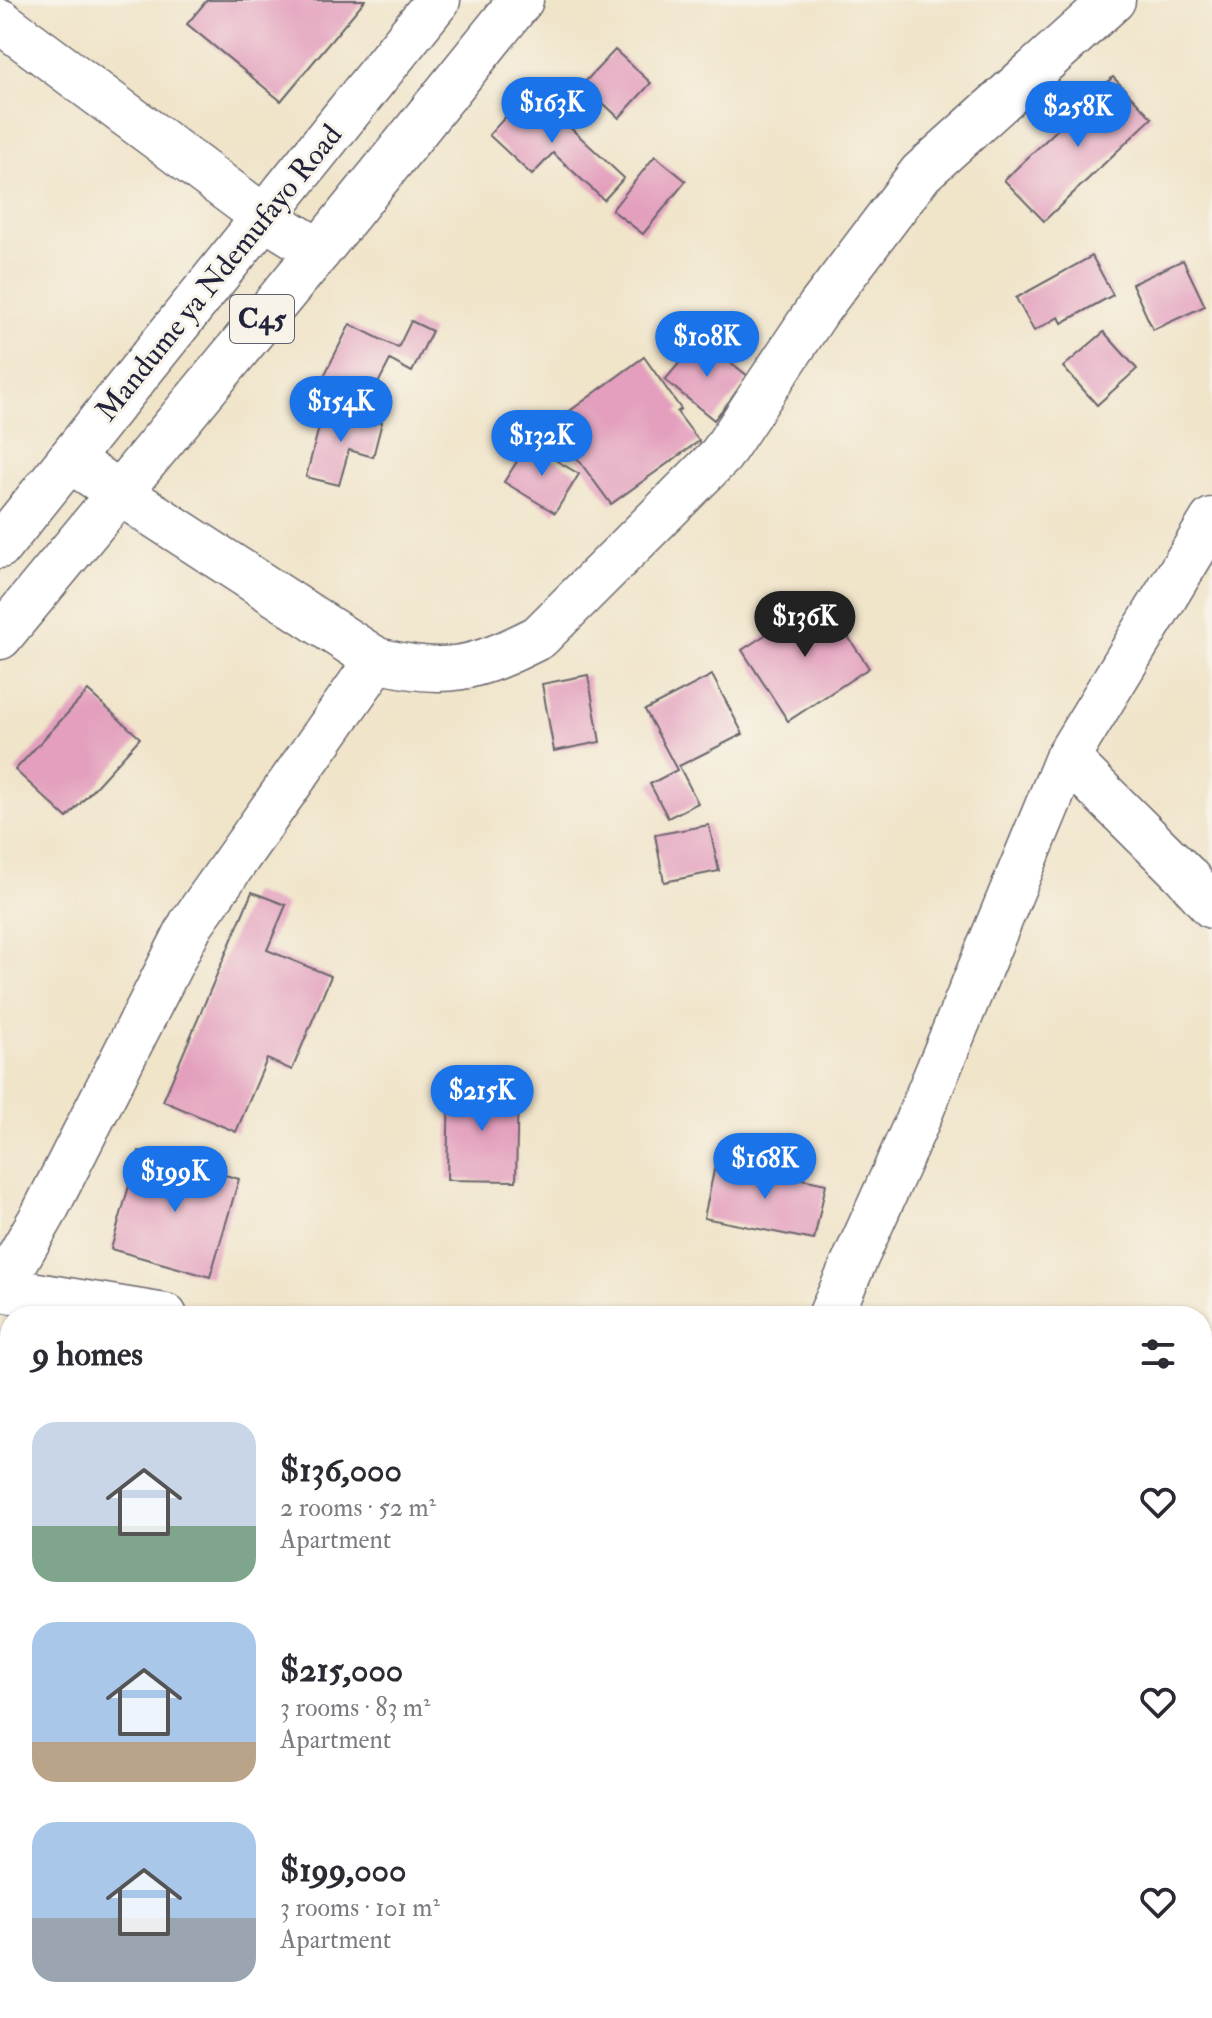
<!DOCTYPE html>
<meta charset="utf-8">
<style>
:root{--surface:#fff;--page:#f7f7f7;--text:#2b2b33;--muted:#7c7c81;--accent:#1a73e8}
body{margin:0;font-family:"IM FELL Double Pica",serif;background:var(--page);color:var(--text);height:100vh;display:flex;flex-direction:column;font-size:30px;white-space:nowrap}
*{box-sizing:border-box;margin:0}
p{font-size:26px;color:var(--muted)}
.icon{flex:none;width:44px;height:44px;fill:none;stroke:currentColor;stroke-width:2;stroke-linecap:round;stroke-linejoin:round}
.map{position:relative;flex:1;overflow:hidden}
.sheet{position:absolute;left:0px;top:1306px;width:1212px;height:712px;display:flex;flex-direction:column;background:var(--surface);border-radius:32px 32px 0 0;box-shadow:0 2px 6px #0004}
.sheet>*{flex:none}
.price{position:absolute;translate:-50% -68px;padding:0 18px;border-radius:28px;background:var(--accent);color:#fff;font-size:26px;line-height:52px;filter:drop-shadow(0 2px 4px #0008)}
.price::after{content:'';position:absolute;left:50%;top:48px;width:24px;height:18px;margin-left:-12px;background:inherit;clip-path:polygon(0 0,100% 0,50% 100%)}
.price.active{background:#222;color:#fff}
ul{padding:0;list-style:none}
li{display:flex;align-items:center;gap:24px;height:200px;padding:0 32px}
li span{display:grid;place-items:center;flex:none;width:224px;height:160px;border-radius:24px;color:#555}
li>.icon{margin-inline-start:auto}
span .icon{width:96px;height:96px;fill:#fffc;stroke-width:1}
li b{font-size:34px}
h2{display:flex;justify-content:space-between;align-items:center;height:96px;padding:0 32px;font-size:34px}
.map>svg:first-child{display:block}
.water{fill:url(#water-rules);stroke:#3f7488;stroke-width:2}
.building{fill:#e39fbd}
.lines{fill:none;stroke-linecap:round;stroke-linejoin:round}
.minor-casing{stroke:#6a666d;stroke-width:47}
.major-casing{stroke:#6a666d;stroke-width:47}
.path{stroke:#6a666d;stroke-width:5;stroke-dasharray:6 6;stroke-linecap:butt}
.minor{stroke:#fff;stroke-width:44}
.major{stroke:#fff;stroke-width:44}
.labels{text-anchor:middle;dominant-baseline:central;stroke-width:6;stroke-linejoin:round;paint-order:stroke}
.shield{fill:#f7f3e8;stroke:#62616f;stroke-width:2}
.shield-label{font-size:28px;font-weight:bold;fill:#22223b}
.street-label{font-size:30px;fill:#22223b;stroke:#f7f3e8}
</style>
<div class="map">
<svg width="1212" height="2018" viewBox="0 0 1212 2018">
<defs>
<pattern id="water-rules" width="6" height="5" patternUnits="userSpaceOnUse" patternTransform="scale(2)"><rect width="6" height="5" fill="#5cc6d6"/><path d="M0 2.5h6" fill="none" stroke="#4ca0af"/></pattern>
</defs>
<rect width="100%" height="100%" fill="#f7f3e8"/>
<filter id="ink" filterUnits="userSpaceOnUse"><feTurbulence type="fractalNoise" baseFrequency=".0125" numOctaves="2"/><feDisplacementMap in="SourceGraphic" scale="16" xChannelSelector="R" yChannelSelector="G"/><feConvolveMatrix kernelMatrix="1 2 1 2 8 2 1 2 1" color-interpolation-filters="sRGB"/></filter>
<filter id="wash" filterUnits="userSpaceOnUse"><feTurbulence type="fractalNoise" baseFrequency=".006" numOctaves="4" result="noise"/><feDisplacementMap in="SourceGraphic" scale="32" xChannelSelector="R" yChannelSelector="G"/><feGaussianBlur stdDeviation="1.8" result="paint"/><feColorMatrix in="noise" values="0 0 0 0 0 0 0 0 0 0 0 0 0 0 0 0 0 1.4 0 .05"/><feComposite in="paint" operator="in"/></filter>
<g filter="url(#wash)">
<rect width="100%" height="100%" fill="#f0e4c9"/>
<path class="water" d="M1212,1882V2018H724V2008H1202V1883Z"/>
<g id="blocks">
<g class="building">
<path d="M207,0H365L281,101L187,24Z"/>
<path d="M615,50L651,83L619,118L583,84Z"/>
<path d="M1113,77L1152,118L1044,221L1004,180Z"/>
<path d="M530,90L624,178L604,200L553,153L532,175L489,135Z"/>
<path d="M655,156L686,181L643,234L612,210Z"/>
<path d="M1092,256L1113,295L1062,323L1059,317L1034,331L1016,298Z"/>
<path d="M1183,260L1205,306L1153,330L1132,284Z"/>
<path d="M411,321L432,331L412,372L390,360L367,405L321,382L350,324L398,348Z"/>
<path d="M1104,332L1137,369L1097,405L1063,367Z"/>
<path d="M700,338L749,377L714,420L665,380Z"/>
<path d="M644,357L681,409L677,412L699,441L611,504L552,424Z"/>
<path d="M324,408L382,422L373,457L349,450L339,485L306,477Z"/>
<path d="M528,444L579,474L555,513L504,482Z"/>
<path d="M822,598L869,668L788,721L742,650Z"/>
<path d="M588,675L600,742L554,751L542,684Z"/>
<path d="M712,675L743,734L679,766L698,803L668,818L650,784L677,770L645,710Z"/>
<path d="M88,691L140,738L67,818L15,770Z"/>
<path d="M709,825L719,871L664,882L655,835Z"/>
<path d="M252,892L286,905L267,950L331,976L292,1070L267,1059L236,1132L163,1101Z"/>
<path d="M449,1085L518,1087L516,1181L447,1180Z"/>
<path d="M139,1151L239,1179L210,1277L111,1249Z"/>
<path d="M716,1161L826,1184L814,1240L704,1218Z"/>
<path d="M10,1891V1936L7,1937L0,1911V1893Z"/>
</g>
</g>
</g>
<g filter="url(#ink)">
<use href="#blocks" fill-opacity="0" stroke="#6a666d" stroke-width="2"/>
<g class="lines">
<defs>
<g id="minor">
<path d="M0,21L264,217L319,251"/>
<path d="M69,460L377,660C448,677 474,670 539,637L721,455L819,308L921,173L1113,0"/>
<path d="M1067,758L1185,875L1212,906"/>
<path d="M0,1289L43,1215L191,924L377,660"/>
<path d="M0,1289L165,1316"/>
<path d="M830,1316L915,1126L1067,758L1212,520"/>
<path d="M1202,1723L1212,1721"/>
<path d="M0,1822L10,1819"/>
<path d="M48,2018L75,2008"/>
</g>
<g id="major">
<path d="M0,546L438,0"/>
<path d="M0,637L319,251L521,0"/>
</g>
</defs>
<use href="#minor" class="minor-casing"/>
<use href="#major" class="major-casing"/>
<path class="path" d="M348,2008L350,2018"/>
<use href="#minor" class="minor"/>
<use href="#major" class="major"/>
</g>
</g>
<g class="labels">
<rect class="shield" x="230" y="295" width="64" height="48" rx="6"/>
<g class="shield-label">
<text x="262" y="319">C45</text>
</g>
<g class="street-label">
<text transform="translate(219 273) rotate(-51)">Mandume ya Ndemufayo Road</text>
</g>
</g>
</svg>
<b class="price" style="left:552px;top:145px">$163K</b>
<b class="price" style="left:1078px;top:149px">$258K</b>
<b class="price" style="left:707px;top:379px">$108K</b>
<b class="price" style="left:341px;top:444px">$154K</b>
<b class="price" style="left:542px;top:478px">$132K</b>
<b class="price active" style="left:805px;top:659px">$136K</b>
<b class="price" style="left:482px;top:1133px">$215K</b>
<b class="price" style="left:765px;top:1201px">$168K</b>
<b class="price" style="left:175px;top:1214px">$199K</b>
<section class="sheet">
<h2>9 homes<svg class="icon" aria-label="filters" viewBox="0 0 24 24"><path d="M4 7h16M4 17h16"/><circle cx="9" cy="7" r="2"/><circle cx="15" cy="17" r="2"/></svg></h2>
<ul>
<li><span style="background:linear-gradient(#c9d6e8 65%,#7fa58c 0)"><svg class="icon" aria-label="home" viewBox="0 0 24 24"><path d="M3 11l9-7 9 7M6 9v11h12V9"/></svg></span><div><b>$136,000</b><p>2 rooms · 52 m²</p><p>Apartment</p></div><svg class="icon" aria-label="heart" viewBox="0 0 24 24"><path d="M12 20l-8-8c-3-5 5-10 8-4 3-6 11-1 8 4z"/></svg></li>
<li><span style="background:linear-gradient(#a9c7e8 75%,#b9a48a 0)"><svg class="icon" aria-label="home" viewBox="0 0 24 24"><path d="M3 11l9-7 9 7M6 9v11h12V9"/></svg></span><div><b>$215,000</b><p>3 rooms · 83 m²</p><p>Apartment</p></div><svg class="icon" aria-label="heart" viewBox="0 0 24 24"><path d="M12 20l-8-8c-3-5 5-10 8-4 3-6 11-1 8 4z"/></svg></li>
<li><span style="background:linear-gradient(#a9c7e8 60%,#9aa5b1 0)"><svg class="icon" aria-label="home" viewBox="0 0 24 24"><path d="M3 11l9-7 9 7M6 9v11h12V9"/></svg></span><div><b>$199,000</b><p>3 rooms · 101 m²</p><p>Apartment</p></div><svg class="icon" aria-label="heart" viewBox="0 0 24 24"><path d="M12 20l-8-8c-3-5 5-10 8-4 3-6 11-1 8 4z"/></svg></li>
</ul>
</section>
</div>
